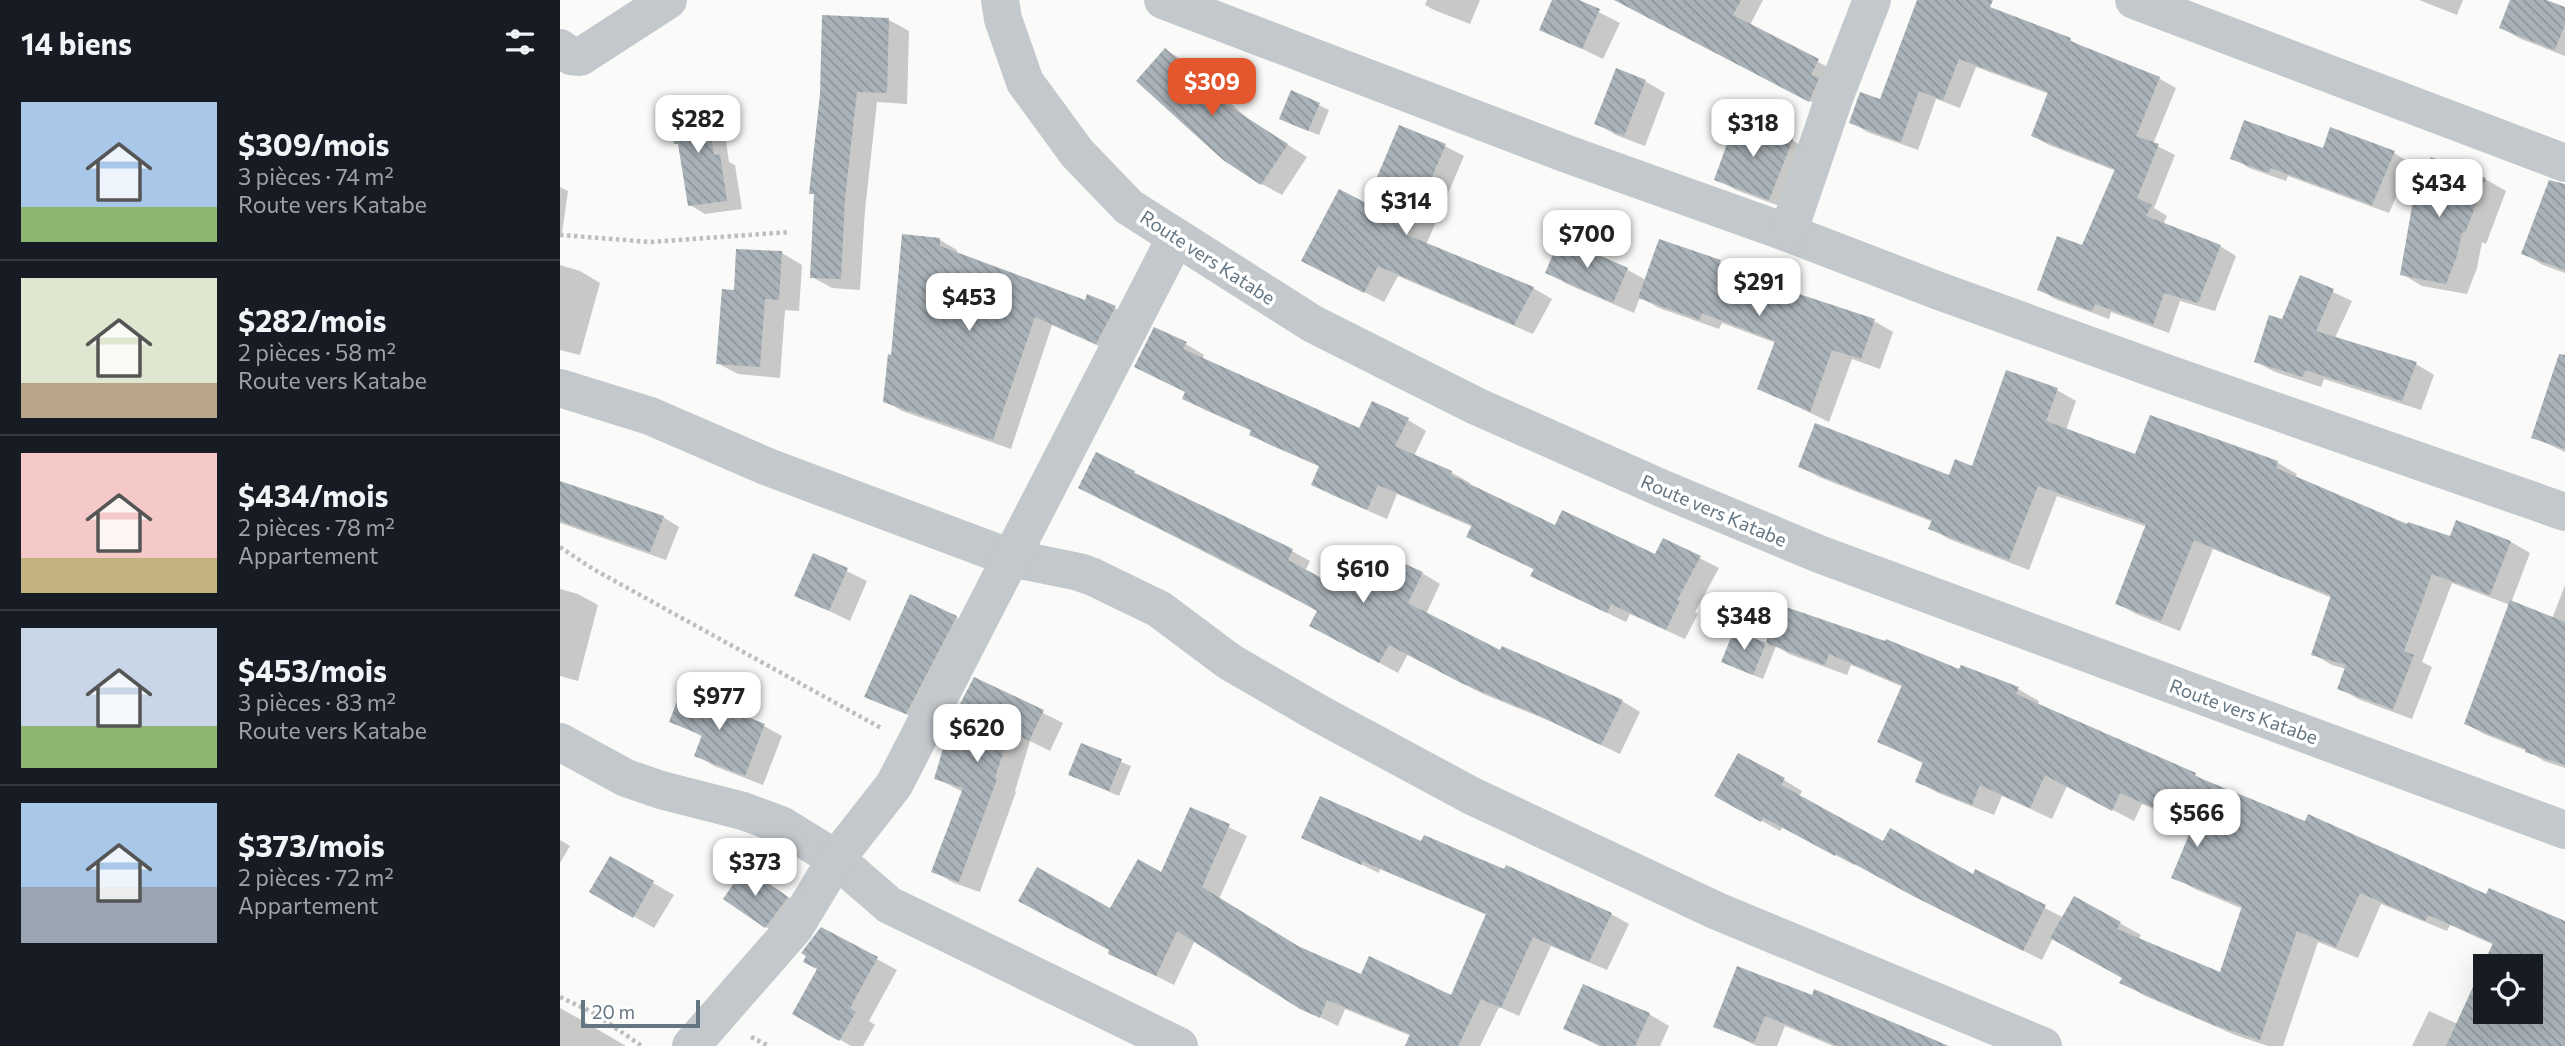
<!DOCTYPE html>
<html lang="fr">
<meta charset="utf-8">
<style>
:root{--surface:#171b24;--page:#242831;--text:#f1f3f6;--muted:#9ea1a6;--line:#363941;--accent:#e4572e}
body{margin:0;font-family:Commissioner,sans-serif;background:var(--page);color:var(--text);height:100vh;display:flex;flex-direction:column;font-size:26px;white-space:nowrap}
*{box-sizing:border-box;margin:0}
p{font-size:23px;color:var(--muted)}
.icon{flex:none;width:38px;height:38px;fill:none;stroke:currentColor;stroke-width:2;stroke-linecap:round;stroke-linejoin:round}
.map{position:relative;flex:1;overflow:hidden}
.side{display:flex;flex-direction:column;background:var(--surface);width:560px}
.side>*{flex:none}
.tools{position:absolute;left:1913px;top:954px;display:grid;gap:14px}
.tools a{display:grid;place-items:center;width:70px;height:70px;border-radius:0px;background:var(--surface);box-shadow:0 7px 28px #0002;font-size:35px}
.scale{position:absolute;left:21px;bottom:18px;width:119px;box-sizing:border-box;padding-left:7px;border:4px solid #657683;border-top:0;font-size:19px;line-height:24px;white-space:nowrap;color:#657683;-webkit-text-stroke:5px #fff;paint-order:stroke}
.price{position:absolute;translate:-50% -60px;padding:0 16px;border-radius:14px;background:#fff;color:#222;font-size:23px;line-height:46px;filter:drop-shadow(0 2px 4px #0008)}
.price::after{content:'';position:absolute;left:50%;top:42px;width:21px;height:16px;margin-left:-10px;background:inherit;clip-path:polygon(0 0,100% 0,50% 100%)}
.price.on{background:var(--accent);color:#fff}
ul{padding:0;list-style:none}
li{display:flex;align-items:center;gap:21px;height:175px;padding:0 21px}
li+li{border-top:2px solid var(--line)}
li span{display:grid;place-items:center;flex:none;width:196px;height:140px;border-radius:0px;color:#555}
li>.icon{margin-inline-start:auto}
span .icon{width:84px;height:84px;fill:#fffc;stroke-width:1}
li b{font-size:30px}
h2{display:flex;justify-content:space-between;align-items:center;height:84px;padding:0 21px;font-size:30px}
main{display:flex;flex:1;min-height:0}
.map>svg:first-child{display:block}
.shadow{fill:#0003;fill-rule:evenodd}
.building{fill:url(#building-back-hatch);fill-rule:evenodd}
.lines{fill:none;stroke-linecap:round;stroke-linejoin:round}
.path{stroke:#bbbfc2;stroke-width:4.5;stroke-dasharray:3.5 3.5;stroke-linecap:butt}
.minor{stroke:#c3c8cc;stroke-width:38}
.labels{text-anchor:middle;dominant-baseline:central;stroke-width:7;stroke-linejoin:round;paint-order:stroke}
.street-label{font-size:19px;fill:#657683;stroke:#fff}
</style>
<main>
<section class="side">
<h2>14 biens<svg class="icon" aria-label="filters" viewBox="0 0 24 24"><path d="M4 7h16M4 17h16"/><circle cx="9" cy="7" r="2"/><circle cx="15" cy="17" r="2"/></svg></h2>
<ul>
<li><span style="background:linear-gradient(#a9c7e8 75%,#8fb573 0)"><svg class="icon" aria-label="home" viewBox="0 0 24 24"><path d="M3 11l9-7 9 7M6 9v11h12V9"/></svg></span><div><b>$309/mois</b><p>3 pièces · 74 m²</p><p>Route vers Katabe</p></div></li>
<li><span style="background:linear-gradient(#dfe7d0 75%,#b9a48a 0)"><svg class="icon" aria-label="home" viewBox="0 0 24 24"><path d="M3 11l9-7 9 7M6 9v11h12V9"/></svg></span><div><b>$282/mois</b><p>2 pièces · 58 m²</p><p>Route vers Katabe</p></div></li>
<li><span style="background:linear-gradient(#f6c9c9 75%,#c2b280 0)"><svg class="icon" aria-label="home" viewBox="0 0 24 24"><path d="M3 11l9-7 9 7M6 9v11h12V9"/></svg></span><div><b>$434/mois</b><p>2 pièces · 78 m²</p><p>Appartement</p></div></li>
<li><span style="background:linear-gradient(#c9d6e8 70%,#8fb573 0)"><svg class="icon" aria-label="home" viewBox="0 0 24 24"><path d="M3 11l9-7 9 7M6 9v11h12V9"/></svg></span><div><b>$453/mois</b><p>3 pièces · 83 m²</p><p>Route vers Katabe</p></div></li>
<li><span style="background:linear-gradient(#a9c7e8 60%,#9aa5b1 0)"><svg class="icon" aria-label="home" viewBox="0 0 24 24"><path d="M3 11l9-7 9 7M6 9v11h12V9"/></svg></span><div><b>$373/mois</b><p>2 pièces · 72 m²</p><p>Appartement</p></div></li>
</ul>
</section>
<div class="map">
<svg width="2005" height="1046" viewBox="0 0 2005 1046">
<defs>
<pattern id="building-back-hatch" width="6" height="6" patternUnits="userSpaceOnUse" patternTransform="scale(1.75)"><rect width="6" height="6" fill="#aab3b9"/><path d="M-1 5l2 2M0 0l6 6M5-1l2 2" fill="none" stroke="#8e969c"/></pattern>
</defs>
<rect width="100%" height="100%" fill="#fafaf8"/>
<g class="shadow">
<path d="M867,0H920L910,24L874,10L865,5Z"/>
<path d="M994,0H1015L1060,23L1043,59L981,29Z"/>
<path d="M1098,0H1203L1190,25L1275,71L1267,110L1106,26Z"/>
<path d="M1859,0H1903L1897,15Z"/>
<path d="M1952,0H1981L2005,9V56L1961,39L1941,28Z"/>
<path d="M329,20L349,31L347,104L317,102L305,210L300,290L272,288L252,277L256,196L251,193Z"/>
<path d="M1349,26L1510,40L1528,50L1600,79L1616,88L1593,144L1615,155L1594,208L1607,216L1603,225L1660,246L1676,256L1655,311L1620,301L1609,333L1551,312L1549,319L1495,299L1479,289L1522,247L1556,171L1489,145L1473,136L1489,94L1416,67L1400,108L1376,99L1358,150L1307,132L1291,122L1321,101Z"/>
<path d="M606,50L626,62L688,119L747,157L722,195L702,184Z"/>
<path d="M1085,81L1105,93L1085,146L1056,135L1036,123Z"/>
<path d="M732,92L769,110L759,135L731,124Z"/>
<path d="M146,105L162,114L169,162L175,165L182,209L145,214L130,205L120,145L116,143Z"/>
<path d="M1771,130L1834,153L1851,163L1829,213L1728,176L1726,181L1689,168L1673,158L1764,150Z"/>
<path d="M1232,140L1252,152L1230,210L1176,190L1156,179Z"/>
<path d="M885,146L904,156L866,245L973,288L992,299L973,334L838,276L824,302L762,271Z"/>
<path d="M1925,179L1946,191L1926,244L1922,242L1917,268L1907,294L1862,286L1842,274Z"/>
<path d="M0,187L8,191L2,233H0Z"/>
<path d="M2005,210V273L1983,265L1963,253Z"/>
<path d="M380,240L397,250V254L526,302L555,308L572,318L554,353L492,325L451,449L342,411L325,401L333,357Z"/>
<path d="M1000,241L1068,270L1086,280L1160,262L1178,273L1314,321L1333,332L1320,369L1292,359L1269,422L1199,388L1216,343L1162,323L1159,329L1099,308L1080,297L1074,313L1007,284L987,272Z"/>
<path d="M222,253L242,265L239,311L225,310L220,378L178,374L157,363L175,292Z"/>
<path d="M0,265L20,271L40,283L20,355L0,350Z"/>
<path d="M1741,277L1792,301L1775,338L1856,364L1874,375L1861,410L1764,379L1761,387L1715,372L1696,362L1723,321Z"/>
<path d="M626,344L644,355L642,359L800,431L848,420L866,431L854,456L891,472L910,483L909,486L996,527L1096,556L1104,540L1159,568L1135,612L1138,614L1125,639L1070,614L1066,622L991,586L972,576L975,570L908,536L913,527L837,494L827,519L772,495L753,484L761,467L710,445L691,434L692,431L643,409L624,398L627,392L595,377Z"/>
<path d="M1447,373L1497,390L1516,401L1506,430L1576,456L1591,417L1718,463L1737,474L1735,478L1848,527L1891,539L1897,523L1951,542L1970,553L1951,603L1992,619L2005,585V768L1984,761L1967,751L1924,734L1906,724L1950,605L1892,583L1862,662L1872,667L1852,719L1798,699L1779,688L1786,669L1772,665L1753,654L1772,598L1653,549L1620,631L1576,614L1557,603L1587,527L1497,496L1469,570L1389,539L1370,528L1373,522L1259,477L1240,466L1390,477L1413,468Z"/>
<path d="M2005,375V452L1973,437Z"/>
<path d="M537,454L732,551L750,561L745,571L785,593L862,573L880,584L866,614L941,653L1062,701L1080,712L1060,754L992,722L921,693L848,654L838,673L770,636L759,611L539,498Z"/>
<path d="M0,483L103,517L119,527L106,560L0,523Z"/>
<path d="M254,555L307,581L290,621L236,595Z"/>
<path d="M0,589L18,594L38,605L18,681L0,676Z"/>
<path d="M396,617L412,627L363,722L306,696Z"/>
<path d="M1190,619L1400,671L1458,689L1479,701L1478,705L1635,775L1656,787L1927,896L2005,923V1046H1852L1869,1011L1898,1024L1934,945L1890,925L1887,931L1821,904L1798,958L1758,942L1723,1046H1708L1675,1035L1583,995L1562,982L1564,978L1493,938L1482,960L1374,906L1296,863L1294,865L1223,827L1220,831L1156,795L1224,780L1242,791L1239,797L1324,843L1414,876L1416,872L1504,918L1515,898L1581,935L1578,940L1661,975L1683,909L1635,889L1613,877L1634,827L1582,804L1574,821L1507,786L1492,819L1442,796L1434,815L1378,793L1357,781L1364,764L1320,741L1343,687L1291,665L1287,675L1229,654L1216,646L1203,679L1173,667L1163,662L1175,632L1207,645L1211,631ZM1925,966H1970V1012H1925Z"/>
<path d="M415,679L503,723L490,751L470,741L455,791L456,792L420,892L394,883L373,871L403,792L376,778Z"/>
<path d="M122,694L204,726L222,736L203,785L154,766L136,755L143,737L111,721Z"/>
<path d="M522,745L571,766L559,796L510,775Z"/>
<path d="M631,809L687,836L659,899L742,950L802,977L892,998L927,915L820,869L819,873L744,837L862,844L1051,914L1069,924L1047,970L991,946L959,1016L939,1007L920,1046H847L851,1036L785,1009L778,1026L741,1008L635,940L614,985L550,953L551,910L602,875Z"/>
<path d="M0,840L10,846L0,863Z"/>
<path d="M50,858L114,895L94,928L31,892Z"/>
<path d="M205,881L247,910L226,938L206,927Z"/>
<path d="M261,929L337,970L309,1021L315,1025L303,1046H291L234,1013L259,969Z"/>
<path d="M1178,969L1384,1046H1273L1225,1026L1217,1046H1197L1155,1026Z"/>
<path d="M0,1008L18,1018L66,1046H0Z"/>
<path d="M1089,1014L1109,1026L1100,1046H1039L1005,1028Z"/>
</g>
<g class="building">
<path d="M992,0H1019L1040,9L1022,49L979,30Z"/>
<path d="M1054,0H1181L1173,15L1259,59L1251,75L1259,78L1249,102Z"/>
<path d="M1357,0H1433L1430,7L1511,38L1510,41L1600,77L1576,136L1599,144L1577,198L1592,205L1586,216L1661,245L1638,303L1604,293L1593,325L1535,304L1532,311L1477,290L1497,236L1522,245L1555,169L1471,136L1488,92L1399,59L1383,100L1359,91L1341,142L1289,123L1300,92L1320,99Z"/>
<path d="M1950,0H1986L2005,7V24L1995,50L1939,28Z"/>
<path d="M262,15L329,18L327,93L297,92L285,198L281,279L250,278L254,194H249L260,94Z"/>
<path d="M605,48L667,105L728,144L701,185L663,160L576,81Z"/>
<path d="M1056,68L1086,80L1064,136L1034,124Z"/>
<path d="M731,90L760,103L748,131L719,119Z"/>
<path d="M146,103L154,155L160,154L167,201L128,206L118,144H114L109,109Z"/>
<path d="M1177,116L1233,139L1209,200L1154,180Z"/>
<path d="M1684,120L1763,148L1770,127L1835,151L1812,205L1711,168L1709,173L1670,159Z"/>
<path d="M839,125L886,144L847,235L974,287L954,325L818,266L804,293L741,261L779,189L806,203Z"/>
<path d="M1871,157L1926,178L1905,233L1902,232L1897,256L1886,284L1840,275L1860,161L1869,164Z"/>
<path d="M1989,180L2005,184V270L1961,254Z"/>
<path d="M342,234L380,238V246L525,300L527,294L556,306L536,344L475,317L433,440L323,402L328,354L331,355Z"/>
<path d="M1000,238L1068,268L1053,303L985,273Z"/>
<path d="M1099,239L1161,260L1159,264L1230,291L1315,319L1301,359L1272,350L1250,412L1197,389L1215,341L1142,313L1140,320L1078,298Z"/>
<path d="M176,249L222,251L219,300L205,299L200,367L156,364L162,289L174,290Z"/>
<path d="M1740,275L1774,289L1756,331L1857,362L1842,401L1745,370L1743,377L1694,362L1709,315L1722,319Z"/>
<path d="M594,327L627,342L623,349L799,428L812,401L849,418L835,446L892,471L891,475L995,525L1002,510L1095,554L1103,538L1141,556L1117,600L1120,601L1106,630L1051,604L1047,613L970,576L974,569L906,537L912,525L818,485L807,510L751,485L759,466L689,435L691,430L622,399L625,392L574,367Z"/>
<path d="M1999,354L2005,355V449L1971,438Z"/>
<path d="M1446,370L1498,388L1486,421L1575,454L1590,415L1718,461L1716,468L1847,524L1848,522L1890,536L1896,520L1951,541L1930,595L1872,574L1844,651L1854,655L1833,709L1777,689L1786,665L1751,655L1771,595L1721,577L1634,540L1601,621L1555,604L1586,524L1478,486L1449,560L1368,529L1372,520L1238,467L1255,423L1389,475L1395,459L1412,466Z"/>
<path d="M536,452L575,471L574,473L733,549L728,560L784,590L805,546L863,572L848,603L940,650L942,646L1063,700L1041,745L971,712L901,683L829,645L819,663L749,626L757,611L679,568L518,488Z"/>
<path d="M0,481L104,516L90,552L0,521Z"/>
<path d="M253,553L288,568L269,611L234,596Z"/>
<path d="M350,594L397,616L346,714L304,697Z"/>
<path d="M1197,597L1325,641L1326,639L1399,669L1401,665L1459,687L1456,694L1636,773L1635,776L1745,821L1748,814L1926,894L1929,888L2005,921V1046H1886L1933,943L1868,915L1865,921L1800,893L1776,947L1737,931L1700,1040L1651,1024L1559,983L1562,978L1490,938L1514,896L1561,922L1557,929L1660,972L1682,906L1611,878L1633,825L1560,793L1552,811L1485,775L1470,808L1420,785L1412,805L1355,782L1363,762L1317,742L1342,685L1269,654L1265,665L1206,643L1210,629L1188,620ZM1925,966H1970V1012H1925Z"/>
<path d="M1950,600L2005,622V765L1965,752L1966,749L1904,724Z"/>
<path d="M1174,630L1206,643L1193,675L1161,662Z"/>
<path d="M414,677L484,710L469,741L450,731L435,778L437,779L399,882L371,872L403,788L374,779L388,732L386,731Z"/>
<path d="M121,691L205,724L185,776L134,756L142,735L109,722Z"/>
<path d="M521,743L562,759L549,791L508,775Z"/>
<path d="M1178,753L1225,778L1221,785L1323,841L1330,828L1413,874L1415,869L1486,905L1463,951L1353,896L1276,854L1275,856L1203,817L1201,822L1154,796Z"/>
<path d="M760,796L861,841L864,835L944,869L946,865L1052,913L1029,962L973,937L941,1008L921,999L898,1046H845L850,1034L767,1000L760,1018L740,1009L617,931L596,976L548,954L549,950L458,901L477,867L550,908L578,859L601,872L630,807L670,824L642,887L738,946L801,974L809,956L891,995L926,914L802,861L801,865L741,838Z"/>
<path d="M50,856L94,881L73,918L29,892Z"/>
<path d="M185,867L228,897L205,928L163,899Z"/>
<path d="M261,927L318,957L290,1008L296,1012L279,1041L232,1014L257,969L243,962L246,956L241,953Z"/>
<path d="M1177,966L1252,995L1254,989L1389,1046H1278L1205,1016L1194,1043L1153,1027Z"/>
<path d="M1023,984L1090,1013L1075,1046H1042L1003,1029Z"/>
</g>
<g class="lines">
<g class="path">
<path d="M0,235L91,242L229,232"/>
<path d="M0,547L33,569L321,728"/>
<path d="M0,997L32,1012L82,1046"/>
<path d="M191,1037L209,1046"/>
</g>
<g class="minor">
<path d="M440,0L443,19L465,82L517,153L569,207L753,324L916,406L1101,488L1259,554L2005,830"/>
<path d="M603,0L1007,154L1228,233L1379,291L1606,373L2005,512"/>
<path d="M1574,0L2005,163"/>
<path d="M0,48L11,56L20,57L108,0"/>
<path d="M1228,233L1273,101L1312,0"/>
<path d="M0,388L90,416L208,467L451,558L519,572L533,577L599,609L670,662L758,713L912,796L1157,911L1483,1046"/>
<path d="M0,742L66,778L101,790L183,811L221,825L276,859L329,905L619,1046"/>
<path d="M131,1046L235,927L276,859L334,785L616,237"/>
</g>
</g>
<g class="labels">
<g class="street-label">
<text transform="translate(648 257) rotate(33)">Route vers Katabe</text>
<text transform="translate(1154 510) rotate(23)">Route vers Katabe</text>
<text transform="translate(1684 711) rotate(20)">Route vers Katabe</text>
</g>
</g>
</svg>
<div class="tools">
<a><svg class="icon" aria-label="locate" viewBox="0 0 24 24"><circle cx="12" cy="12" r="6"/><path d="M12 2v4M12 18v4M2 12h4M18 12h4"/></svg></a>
</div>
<div class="scale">20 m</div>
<b class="price on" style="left:652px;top:118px">$309</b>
<b class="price" style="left:138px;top:155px">$282</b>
<b class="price" style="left:1193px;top:159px">$318</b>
<b class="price" style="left:1879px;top:219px">$434</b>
<b class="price" style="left:846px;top:237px">$314</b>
<b class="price" style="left:1027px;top:270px">$700</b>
<b class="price" style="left:1199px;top:318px">$291</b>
<b class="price" style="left:409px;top:333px">$453</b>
<b class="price" style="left:803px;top:605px">$610</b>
<b class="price" style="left:1184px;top:652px">$348</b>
<b class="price" style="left:159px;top:732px">$977</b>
<b class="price" style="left:417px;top:764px">$620</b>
<b class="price" style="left:1637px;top:849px">$566</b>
<b class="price" style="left:195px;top:898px">$373</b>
</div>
</main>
